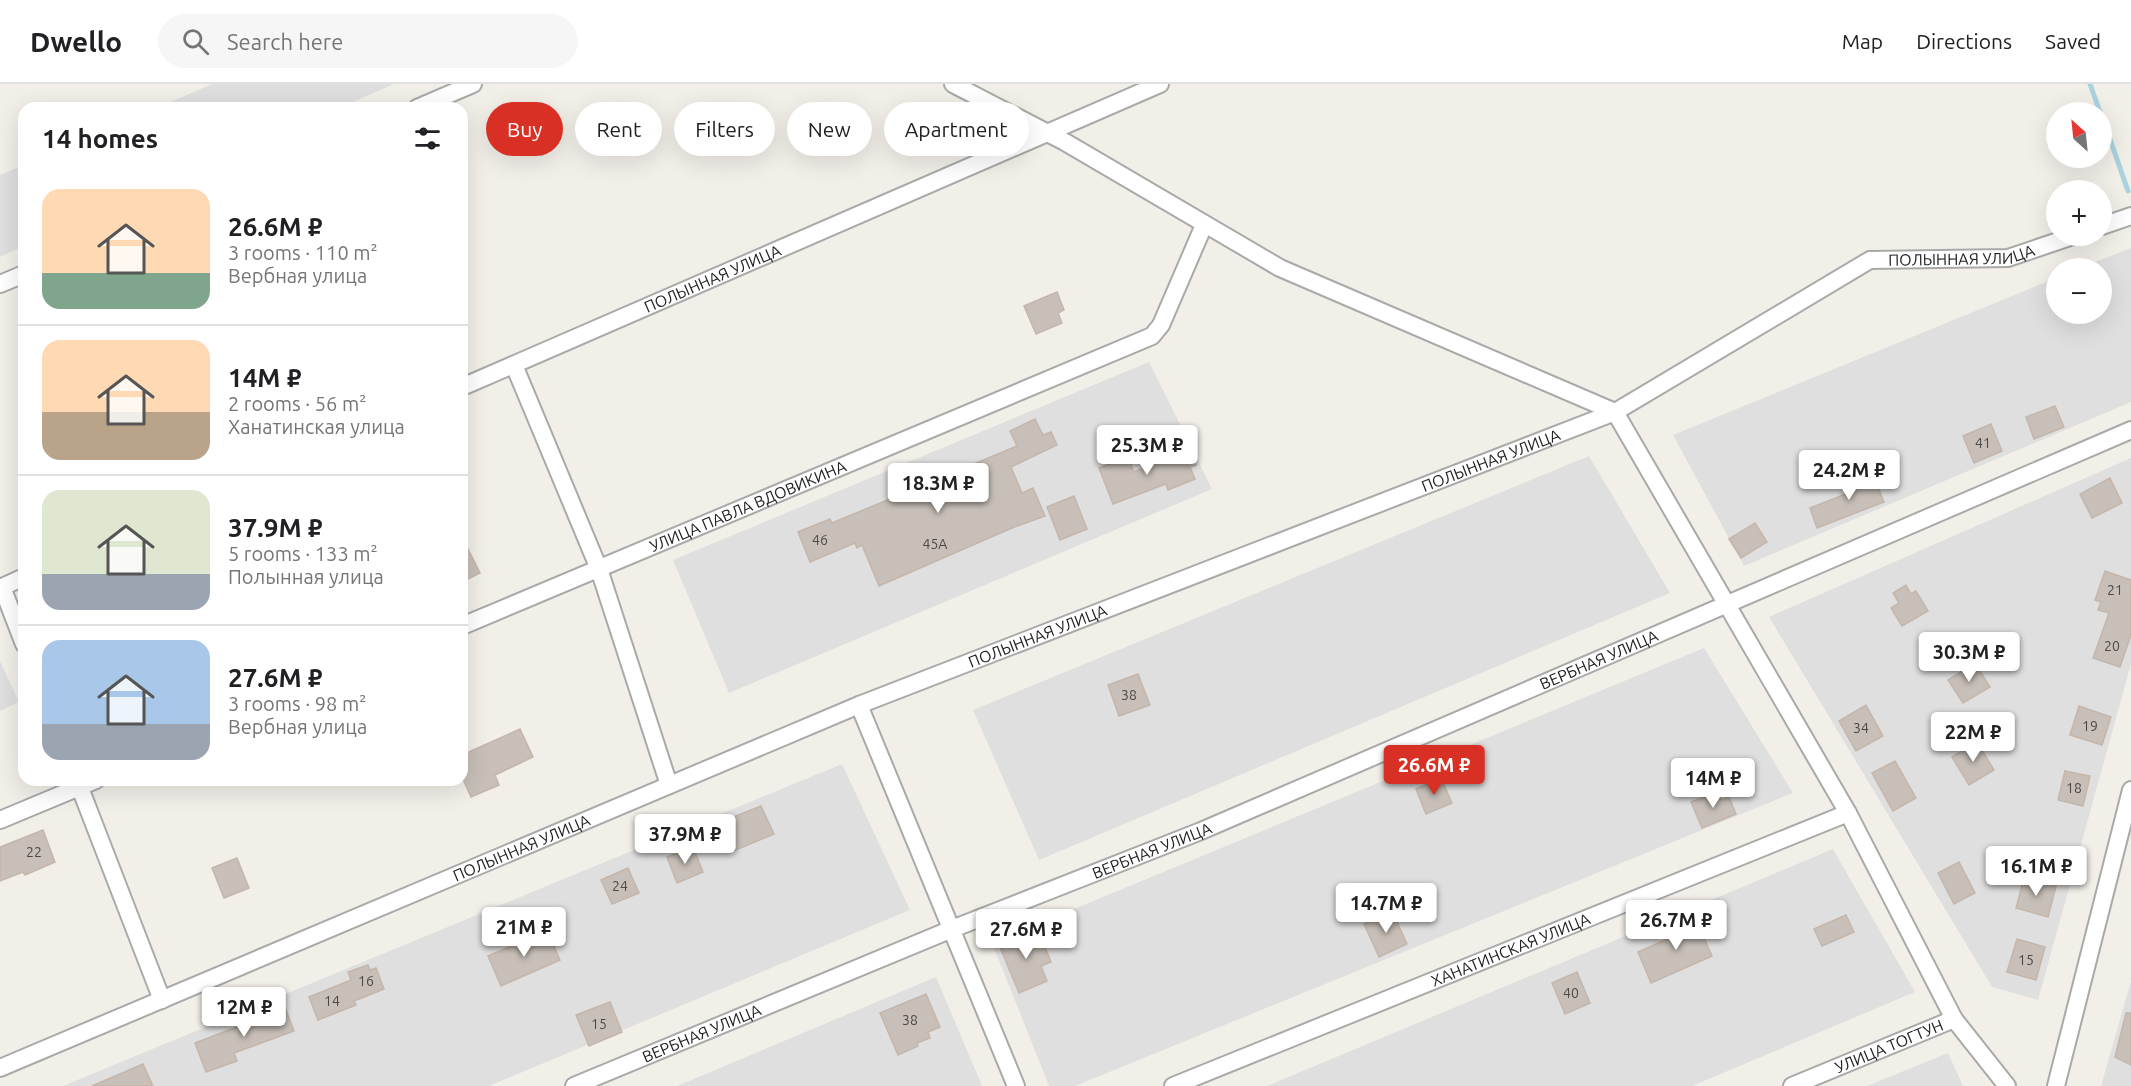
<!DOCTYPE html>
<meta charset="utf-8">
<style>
:root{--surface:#fff;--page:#f6f6f6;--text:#202124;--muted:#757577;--line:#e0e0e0;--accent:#d93025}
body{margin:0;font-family:Ubuntu,sans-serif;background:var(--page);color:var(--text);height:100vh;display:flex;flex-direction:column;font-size:22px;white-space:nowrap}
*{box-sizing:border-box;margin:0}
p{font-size:20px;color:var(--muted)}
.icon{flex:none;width:33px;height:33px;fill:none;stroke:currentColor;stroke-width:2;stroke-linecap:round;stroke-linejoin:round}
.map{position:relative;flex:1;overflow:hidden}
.sheet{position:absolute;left:18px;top:18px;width:450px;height:684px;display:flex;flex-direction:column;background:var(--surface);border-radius:18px;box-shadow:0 6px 24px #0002}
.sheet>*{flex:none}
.banner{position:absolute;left:486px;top:18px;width:570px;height:54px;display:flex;gap:12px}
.needle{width:39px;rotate:333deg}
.controls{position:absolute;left:2046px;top:18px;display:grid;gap:12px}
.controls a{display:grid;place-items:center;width:66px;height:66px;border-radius:50%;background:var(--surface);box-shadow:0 6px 24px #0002;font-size:30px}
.price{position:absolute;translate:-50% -51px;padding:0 14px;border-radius:6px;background:#fff;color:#222;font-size:20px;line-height:39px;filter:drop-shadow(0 2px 3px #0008)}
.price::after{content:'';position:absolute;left:50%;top:36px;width:18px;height:14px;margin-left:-9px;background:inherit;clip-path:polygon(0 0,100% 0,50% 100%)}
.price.current{background:var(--accent);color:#fff}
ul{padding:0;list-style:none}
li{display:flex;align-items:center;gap:18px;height:150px;padding:0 24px}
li+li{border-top:2px solid var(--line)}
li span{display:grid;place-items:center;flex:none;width:168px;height:120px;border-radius:18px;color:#555}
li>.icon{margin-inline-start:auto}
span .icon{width:72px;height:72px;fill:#fffc;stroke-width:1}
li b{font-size:26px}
h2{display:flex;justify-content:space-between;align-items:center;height:72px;padding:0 24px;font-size:26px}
.tag{padding:0 21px;border-radius:27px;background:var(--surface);box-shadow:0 6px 24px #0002;font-size:21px;line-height:54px}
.tag.current{background:var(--accent);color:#fff}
header{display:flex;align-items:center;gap:36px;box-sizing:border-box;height:84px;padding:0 30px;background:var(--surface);border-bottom:2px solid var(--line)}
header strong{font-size:28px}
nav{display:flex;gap:33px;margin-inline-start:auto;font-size:21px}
.search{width:420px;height:54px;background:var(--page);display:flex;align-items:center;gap:15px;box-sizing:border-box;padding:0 21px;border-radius:33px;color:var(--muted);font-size:22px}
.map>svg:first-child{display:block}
.residential{fill:#e0dfdf}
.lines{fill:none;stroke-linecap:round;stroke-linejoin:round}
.stream{stroke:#aad3df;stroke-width:5}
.building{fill:#c7bfb8;stroke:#c4b6ab;stroke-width:1.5}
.minor-casing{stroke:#a9a9a9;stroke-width:20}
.minor{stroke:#fff;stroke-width:16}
.labels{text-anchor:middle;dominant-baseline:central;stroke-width:4.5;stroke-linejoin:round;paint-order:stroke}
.number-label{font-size:14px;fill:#4b4948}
.street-label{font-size:16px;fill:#222;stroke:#fff}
</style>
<header>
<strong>Dwello</strong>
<div class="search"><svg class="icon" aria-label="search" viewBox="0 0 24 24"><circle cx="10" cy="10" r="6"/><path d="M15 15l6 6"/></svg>Search here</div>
<nav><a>Map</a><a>Directions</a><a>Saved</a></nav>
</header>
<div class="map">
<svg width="2131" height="1002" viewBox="0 0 2131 1002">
<rect width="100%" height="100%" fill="#f2efe9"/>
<g class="residential">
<path d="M212,0H394L339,24H157Z"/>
<path d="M24,81V162L0,173V91Z"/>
<path d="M2131,164V318L1744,482L1673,351L2056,194V230H2102V184H2080Z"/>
<path d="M1149,278L1212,405L729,609L673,476Z"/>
<path d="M1589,372L1670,509L1039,776L973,626Z"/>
<path d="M2131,374V580L2038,916L1992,903L1769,533Z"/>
<path d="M1704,564L1793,709L1075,1002H1049L992,859Z"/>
<path d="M0,577L19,618L0,627Z"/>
<path d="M842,680L910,826L489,1002H63Z"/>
<path d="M1833,765L1915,908L1692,1002H1267Z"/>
<path d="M936,893L982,1002H677Z"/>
<path d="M2131,897V1002H2101Z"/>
<path d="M1948,969L1963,1002H1867Z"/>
</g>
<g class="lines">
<g class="stream">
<path d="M2090,0L2100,28"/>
<path d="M2102,32L2128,107"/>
</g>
</g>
<g class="building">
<path d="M1057,208L1064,226L1058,229L1062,239L1036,250L1024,222Z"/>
<path d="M2055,322L2064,343L2034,355L2026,333Z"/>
<path d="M1035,335L1043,351L1051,348L1057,361L1011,383L1022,409L1033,404L1045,432L1012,444L879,502L862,461L857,464L855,459L810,478L798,448L830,435L832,439L1017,362L1010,347Z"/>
<path d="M1991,340L2002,367L1974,379L1963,352Z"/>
<path d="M1189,365L1196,381L1190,383L1195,395L1168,406L1166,400L1113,420L1099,384L1128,373L1134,388Z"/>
<path d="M1868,388L1871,394L1874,393L1884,418L1817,444L1810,424L1846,410L1842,398Z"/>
<path d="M2110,394L2122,419L2092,434L2080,410Z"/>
<path d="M1074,412L1087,445L1060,456L1047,423Z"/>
<path d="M1755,439L1767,458L1741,474L1729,455Z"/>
<path d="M462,453L480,489L462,498Z"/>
<path d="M2105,487L2131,496V551L2120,583L2093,574L2109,529L2098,526L2101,518L2095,516Z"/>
<path d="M1906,501L1911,510L1916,507L1928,527L1902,542L1891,524L1899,519L1893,509Z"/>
<path d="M1975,579L1990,603L1963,619L1948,596Z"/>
<path d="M1138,590L1150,621L1119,632L1108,601Z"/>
<path d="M1866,621L1883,652L1856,667L1839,637Z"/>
<path d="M2079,622L2111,633L2102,661L2070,651Z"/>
<path d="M520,645L533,673L495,691L499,701L471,713L462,693V671Z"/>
<path d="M1977,658L1994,686L1969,701L1952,673Z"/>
<path d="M1895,677L1916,714L1893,727L1872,689Z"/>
<path d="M2065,687L2090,692L2083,722L2058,716Z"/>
<path d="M1441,694L1452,719L1426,730L1416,705Z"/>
<path d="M1718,708L1721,716L1729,713L1736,730L1702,744L1691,718Z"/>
<path d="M761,722L774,750L733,767L721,738Z"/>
<path d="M43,746L55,778L25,791L23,788L0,797V763Z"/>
<path d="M693,763L703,788L677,799L667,773Z"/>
<path d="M237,774L249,804L224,814L212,784Z"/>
<path d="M1959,778L1975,809L1954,820L1938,789Z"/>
<path d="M628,784L639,809L612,820L601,796Z"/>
<path d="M2024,794L2056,802L2048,833L2016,824Z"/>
<path d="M1392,827L1407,860L1379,873L1364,840Z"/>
<path d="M1846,831L1854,848L1822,862L1814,845Z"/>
<path d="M1695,833L1712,872L1651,899L1638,868L1670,854L1666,846Z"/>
<path d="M1038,845L1051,878L1041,882L1047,897L1019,909L999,861Z"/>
<path d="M547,847L560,876L501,902L488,872Z"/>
<path d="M2017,855L2045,863L2036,896L2007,888Z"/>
<path d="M368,881L370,886L376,884L384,905L354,917L356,921L318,936L309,913L351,896L348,888Z"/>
<path d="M1577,888L1590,919L1565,930L1552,899Z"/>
<path d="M926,910L940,943L928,948L930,954L917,959L918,962L898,971L880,929Z"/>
<path d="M610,918L622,948L589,962L576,931Z"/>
<path d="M284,921L294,947L234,969L237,977L206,988L195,959L250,938L248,934Z"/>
<path d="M2126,929H2131V981L2115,973Z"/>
<path d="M143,980L153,1002H92Z"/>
</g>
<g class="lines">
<defs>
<g id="minor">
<path d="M953,0L1065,58L1280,184L1615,328L1848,729L1954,935L2007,1002"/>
<path d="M417,24L473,0"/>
<path d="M2102,142L2131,132"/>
<path d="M0,200L24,190"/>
<path d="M514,281L599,485L669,701"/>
<path id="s1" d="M462,303L1160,0"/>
<path d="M2,503L24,560"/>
<path d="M0,504L24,493"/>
<path id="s2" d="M462,542L1152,252L1161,241L1204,141"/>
<path d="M859,621L1016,1002"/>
<path d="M77,696L162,916"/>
<path d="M0,736L96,696"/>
<path id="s3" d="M0,984L859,621L1615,328L1870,176L2008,174L2073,152"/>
<path id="s4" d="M574,1002L952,845L1201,747L2131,346"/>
<path id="s5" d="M1173,1002L1848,729"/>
<path id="s6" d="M1792,1002L1954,935"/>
<path d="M2056,1002L2131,706"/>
</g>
</defs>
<use href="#minor" class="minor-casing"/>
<use href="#minor" class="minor"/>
</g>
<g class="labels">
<g class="number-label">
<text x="1983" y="359">41</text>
<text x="820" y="456">46</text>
<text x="935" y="460">45А</text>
<text x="2115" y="506">21</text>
<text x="2112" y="562">20</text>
<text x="1129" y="611">38</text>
<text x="2090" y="642">19</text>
<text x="1861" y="644">34</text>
<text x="2074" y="704">18</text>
<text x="34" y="768">22</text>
<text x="620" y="802">24</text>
<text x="2026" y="876">15</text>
<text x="366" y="897">16</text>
<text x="1571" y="909">40</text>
<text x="332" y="917">14</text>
<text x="910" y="936">38</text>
<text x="599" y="940">15</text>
</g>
<g class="street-label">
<text stroke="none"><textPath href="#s3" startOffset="2132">ПОЛЫННАЯ УЛИЦА</textPath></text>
<text stroke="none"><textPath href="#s1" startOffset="273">ПОЛЫННАЯ УЛИЦА</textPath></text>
<text stroke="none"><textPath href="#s3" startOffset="1610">ПОЛЫННАЯ УЛИЦА</textPath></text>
<text stroke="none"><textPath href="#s2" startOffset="310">УЛИЦА ПАВЛА ВДОВИКИНА</textPath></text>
<text stroke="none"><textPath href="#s3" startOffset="1124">ПОЛЫННАЯ УЛИЦА</textPath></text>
<text stroke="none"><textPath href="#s4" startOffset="1110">ВЕРБНАЯ УЛИЦА</textPath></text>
<text stroke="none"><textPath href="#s3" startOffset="566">ПОЛЫННАЯ УЛИЦА</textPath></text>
<text stroke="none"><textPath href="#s4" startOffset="624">ВЕРБНАЯ УЛИЦА</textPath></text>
<text stroke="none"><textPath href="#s5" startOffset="364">ХАНАТИНСКАЯ УЛИЦА</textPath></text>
<text stroke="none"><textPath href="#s4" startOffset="138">ВЕРБНАЯ УЛИЦА</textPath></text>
<text stroke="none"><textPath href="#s6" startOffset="105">УЛИЦА ТОГТУН</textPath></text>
</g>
</g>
</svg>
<div class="controls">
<a><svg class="needle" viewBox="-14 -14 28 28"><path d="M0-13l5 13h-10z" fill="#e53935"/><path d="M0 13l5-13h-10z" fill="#757577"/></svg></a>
<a>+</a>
<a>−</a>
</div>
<b class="price" style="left:1147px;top:392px">25.3M ₽</b>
<b class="price" style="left:1849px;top:417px">24.2M ₽</b>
<b class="price" style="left:938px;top:430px">18.3M ₽</b>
<b class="price" style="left:1969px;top:599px">30.3M ₽</b>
<b class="price" style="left:1973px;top:679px">22M ₽</b>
<b class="price current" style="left:1434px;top:712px">26.6M ₽</b>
<b class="price" style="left:1713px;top:725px">14M ₽</b>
<b class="price" style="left:685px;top:781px">37.9M ₽</b>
<b class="price" style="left:2036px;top:813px">16.1M ₽</b>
<b class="price" style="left:1386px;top:850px">14.7M ₽</b>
<b class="price" style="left:1676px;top:867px">26.7M ₽</b>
<b class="price" style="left:524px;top:874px">21M ₽</b>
<b class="price" style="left:1026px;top:876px">27.6M ₽</b>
<b class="price" style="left:244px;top:954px">12M ₽</b>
<div class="banner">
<a class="tag current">Buy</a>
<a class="tag">Rent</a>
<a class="tag">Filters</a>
<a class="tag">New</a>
<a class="tag">Apartment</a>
</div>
<section class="sheet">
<h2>14 homes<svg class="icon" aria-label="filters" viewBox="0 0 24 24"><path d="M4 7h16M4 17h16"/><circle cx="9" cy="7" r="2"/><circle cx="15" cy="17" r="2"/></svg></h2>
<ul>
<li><span style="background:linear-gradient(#ffd9b3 70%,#7fa58c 0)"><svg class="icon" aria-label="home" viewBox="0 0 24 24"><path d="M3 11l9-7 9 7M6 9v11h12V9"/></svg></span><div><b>26.6M ₽</b><p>3 rooms · 110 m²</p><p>Вербная улица</p></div></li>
<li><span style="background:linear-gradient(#ffd9b3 60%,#b9a48a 0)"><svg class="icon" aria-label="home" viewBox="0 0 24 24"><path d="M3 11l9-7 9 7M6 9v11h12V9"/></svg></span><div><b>14M ₽</b><p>2 rooms · 56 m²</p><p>Ханатинская улица</p></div></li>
<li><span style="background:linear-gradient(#dfe7d0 70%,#9aa5b1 0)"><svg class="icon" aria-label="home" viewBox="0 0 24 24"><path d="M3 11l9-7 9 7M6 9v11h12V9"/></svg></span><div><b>37.9M ₽</b><p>5 rooms · 133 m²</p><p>Полынная улица</p></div></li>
<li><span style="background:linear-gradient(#a9c7e8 70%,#9aa5b1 0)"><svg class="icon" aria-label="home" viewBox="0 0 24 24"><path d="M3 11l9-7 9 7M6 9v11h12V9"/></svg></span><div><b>27.6M ₽</b><p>3 rooms · 98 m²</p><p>Вербная улица</p></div></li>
</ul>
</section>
</div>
